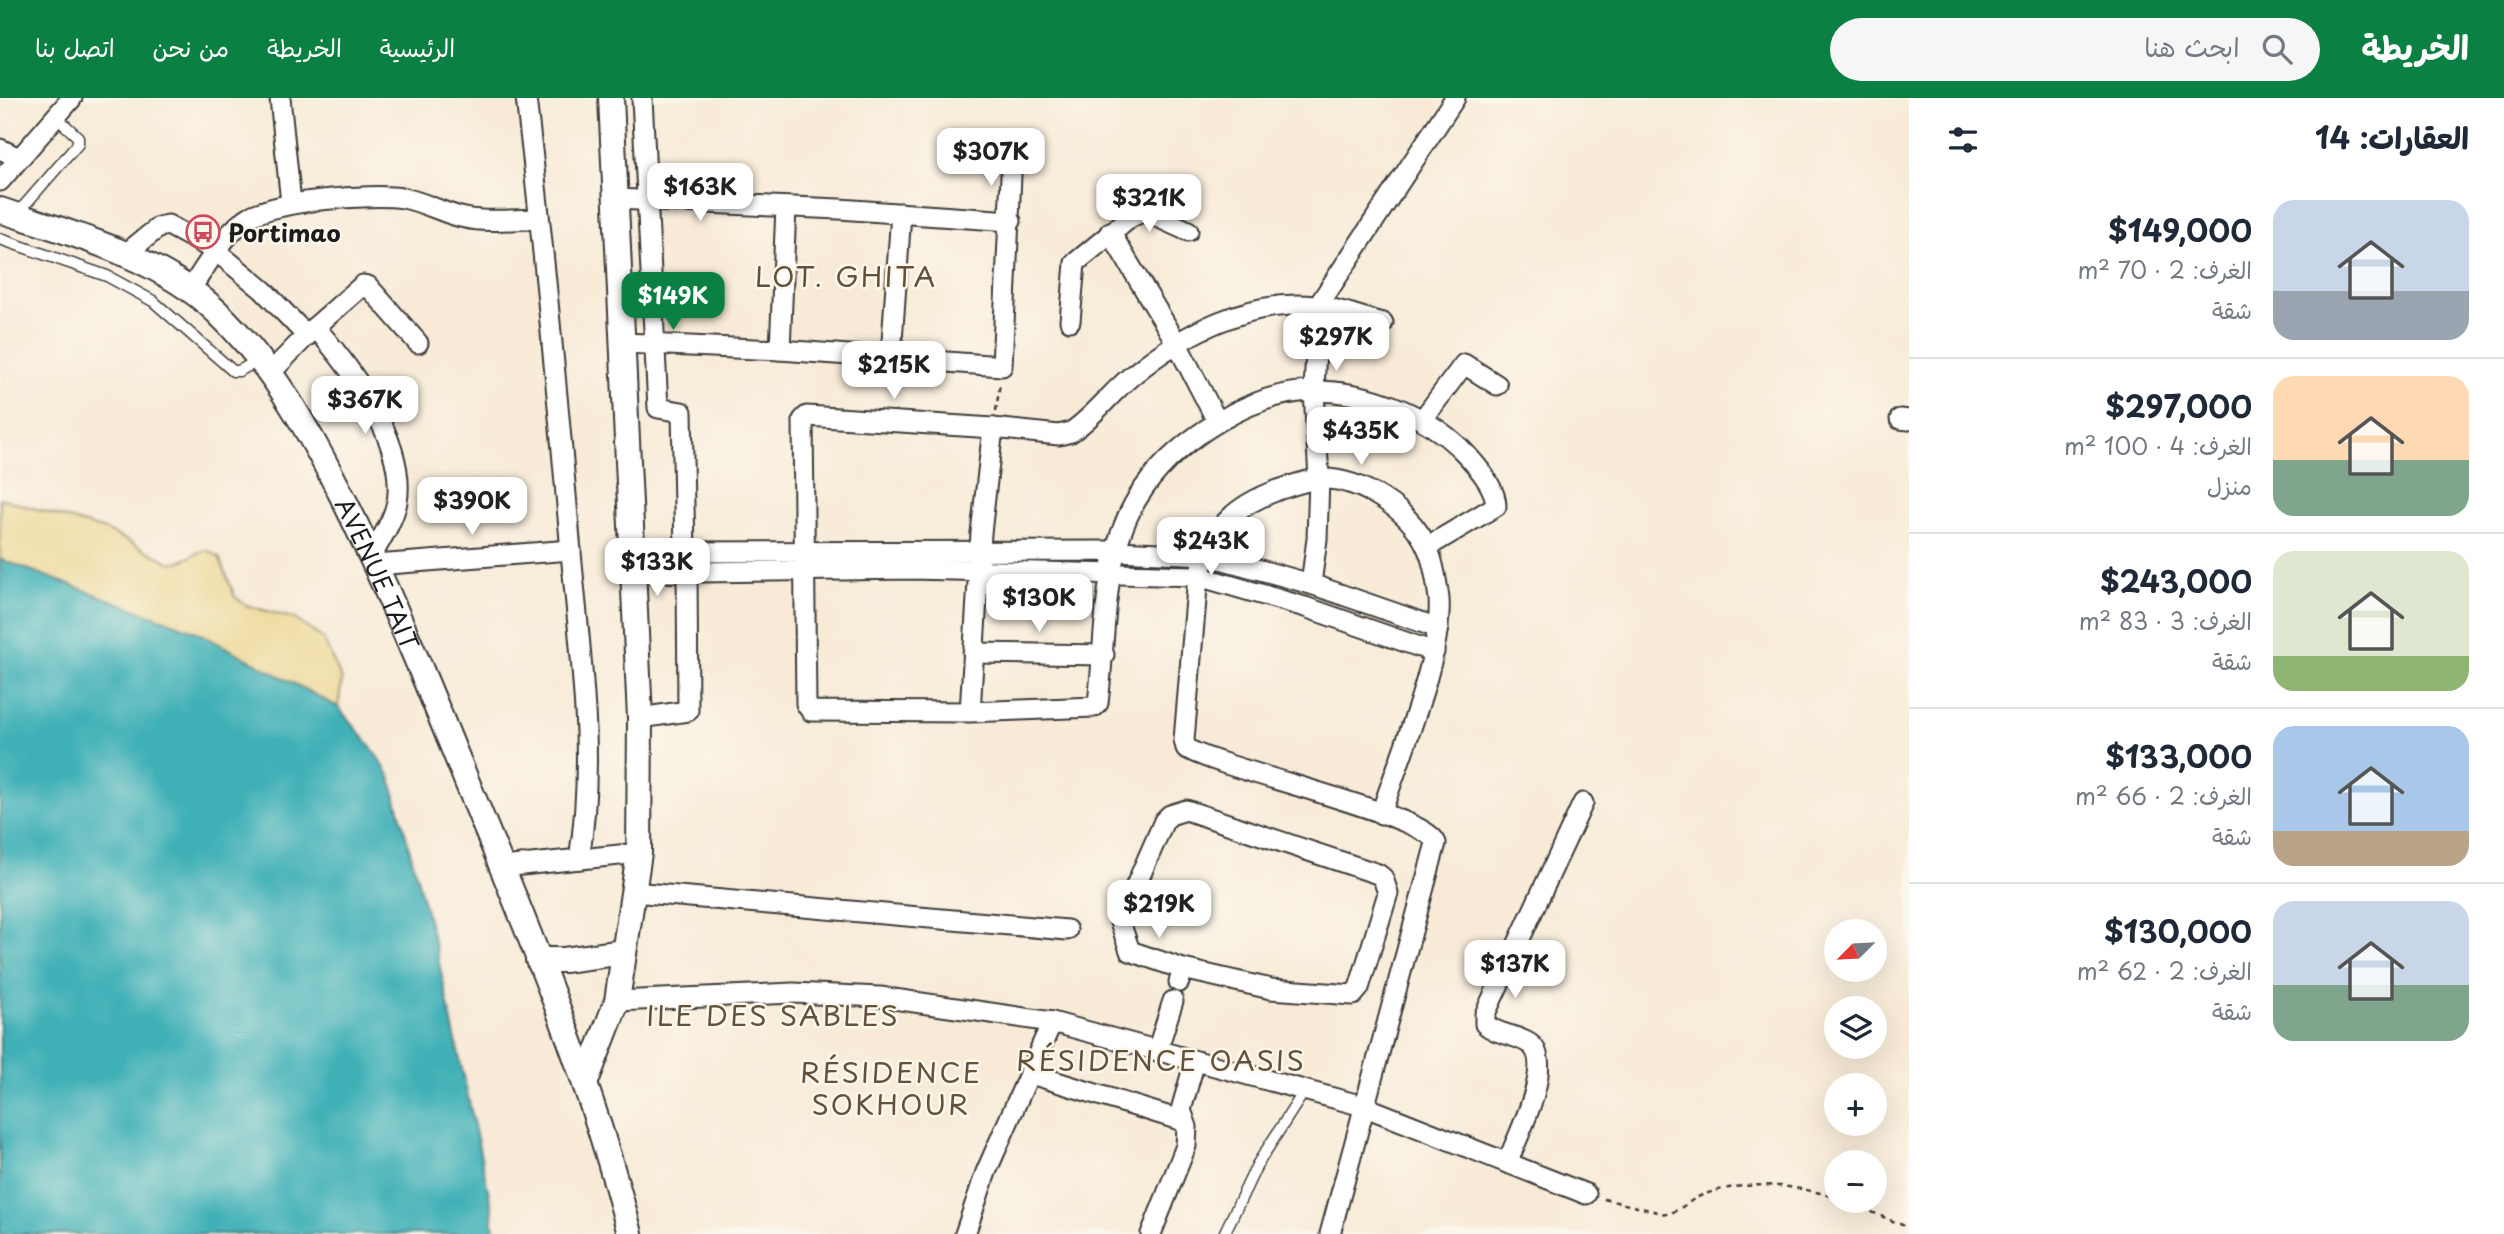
<!DOCTYPE html>
<html lang="ar">
<meta charset="utf-8">
<style>
:root{--surface:#fff;--page:#f6f6f7;--text:#1f2937;--muted:#747a83;--line:#e0e1e3;--accent:#0b8043}
body{margin:0;font-family:"Playpen Sans","Playpen Sans Arabic",sans-serif;background:var(--page);color:var(--text);direction:rtl;height:100vh;display:flex;flex-direction:column;font-size:26px;white-space:nowrap}
*{box-sizing:border-box;margin:0}
p{font-size:23px;color:var(--muted)}
.icon{flex:none;width:38px;height:38px;fill:none;stroke:currentColor;stroke-width:2;stroke-linecap:round;stroke-linejoin:round}
.map{position:relative;flex:1;overflow:hidden;direction:ltr}
.details{display:flex;flex-direction:column;background:var(--surface);width:595px}
.details>*{flex:none}
.needle{width:46px;rotate:246deg}
.tools{position:absolute;left:1824px;top:821px;display:grid;gap:14px}
.tools a{display:grid;place-items:center;width:63px;height:63px;border-radius:50%;background:var(--surface);box-shadow:0 7px 28px #0002;font-size:35px}
.price{position:absolute;translate:-50% -60px;padding:0 16px;border-radius:14px;background:#fff;color:#222;font-size:23px;line-height:46px;filter:drop-shadow(0 2px 4px #0008)}
.price::after{content:'';position:absolute;left:50%;top:42px;width:21px;height:16px;margin-left:-10px;background:inherit;clip-path:polygon(0 0,100% 0,50% 100%)}
.price.active{background:var(--accent);color:#fff}
ul{padding:0;list-style:none}
li{display:flex;align-items:center;gap:21px;height:175px;padding:0 35px}
li+li{border-top:2px solid var(--line)}
li span{display:grid;place-items:center;flex:none;width:196px;height:140px;border-radius:21px;color:#555}
li>.icon{margin-inline-start:auto}
span .icon{width:84px;height:84px;fill:#fffc;stroke-width:1}
li b{font-size:30px}
h2{display:flex;justify-content:space-between;align-items:center;height:84px;padding:0 35px;font-size:30px}
header{display:flex;align-items:center;gap:42px;box-sizing:border-box;height:98px;padding:0 35px;background:var(--accent);color:#fff}
header strong{font-size:33px}
nav{display:flex;gap:38px;margin-inline-start:auto;font-size:24px}
.search{width:490px;height:63px;background:var(--page);display:flex;align-items:center;gap:18px;box-sizing:border-box;padding:0 24px;border-radius:38px;color:var(--muted);font-size:26px}
main{display:flex;flex:1;min-height:0}
.map>svg:first-child{display:block}
.sand{fill:#eeda9e;stroke:#857b5d;stroke-width:2}
.water{fill:#40b0b7;stroke:#2e666a;stroke-width:2}
.lines{fill:none;stroke-linecap:round;stroke-linejoin:round}
.service-casing{stroke:#3d3b38;stroke-width:13}
.minor-casing{stroke:#3d3b38;stroke-width:23}
.tertiary-casing{stroke:#3d3b38;stroke-width:28}
.path{stroke:#3d3b38;stroke-width:2.5;stroke-dasharray:5 5;stroke-linecap:butt}
.service{stroke:#fff;stroke-width:10}
.minor{stroke:#fff;stroke-width:19}
.tertiary{stroke:#fff;stroke-width:24}
.labels{text-anchor:middle;dominant-baseline:central;stroke-width:5;stroke-linejoin:round;paint-order:stroke}
.poi-label{font-size:24px;font-weight:bold;fill:#1c1c1c;stroke:#fbf7ec;text-anchor:start}
.street-label{font-size:24px;fill:#1c1c1c;stroke:#fbf7ec}
.quarter-label{font-size:28px;letter-spacing:2px;fill:#64513b;stroke:#fbf7ec}
</style>
<header>
<strong>الخريطة</strong>
<div class="search"><svg class="icon" aria-label="search" viewBox="0 0 24 24"><circle cx="10" cy="10" r="6"/><path d="M15 15l6 6"/></svg>ابحث هنا</div>
<nav><a>الرئيسية</a><a>الخريطة</a><a>من نحن</a><a>اتصل بنا</a></nav>
</header>
<main>
<section class="details">
<h2>العقارات: 14<svg class="icon" aria-label="filters" viewBox="0 0 24 24"><path d="M4 7h16M4 17h16"/><circle cx="9" cy="7" r="2"/><circle cx="15" cy="17" r="2"/></svg></h2>
<ul>
<li><span style="background:linear-gradient(#c9d6e8 65%,#9aa5b1 0)"><svg class="icon" aria-label="home" viewBox="0 0 24 24"><path d="M3 11l9-7 9 7M6 9v11h12V9"/></svg></span><div><b>$149,000</b><p>الغرف: 2 · 70 m²</p><p>شقة</p></div></li>
<li><span style="background:linear-gradient(#ffd9b3 60%,#7fa58c 0)"><svg class="icon" aria-label="home" viewBox="0 0 24 24"><path d="M3 11l9-7 9 7M6 9v11h12V9"/></svg></span><div><b>$297,000</b><p>الغرف: 4 · 100 m²</p><p>منزل</p></div></li>
<li><span style="background:linear-gradient(#dfe7d0 75%,#8fb573 0)"><svg class="icon" aria-label="home" viewBox="0 0 24 24"><path d="M3 11l9-7 9 7M6 9v11h12V9"/></svg></span><div><b>$243,000</b><p>الغرف: 3 · 83 m²</p><p>شقة</p></div></li>
<li><span style="background:linear-gradient(#a9c7e8 75%,#b9a48a 0)"><svg class="icon" aria-label="home" viewBox="0 0 24 24"><path d="M3 11l9-7 9 7M6 9v11h12V9"/></svg></span><div><b>$133,000</b><p>الغرف: 2 · 66 m²</p><p>شقة</p></div></li>
<li><span style="background:linear-gradient(#c9d6e8 60%,#7fa58c 0)"><svg class="icon" aria-label="home" viewBox="0 0 24 24"><path d="M3 11l9-7 9 7M6 9v11h12V9"/></svg></span><div><b>$130,000</b><p>الغرف: 2 · 62 m²</p><p>شقة</p></div></li>
</ul>
</section>
<div class="map">
<svg width="1909" height="1136" viewBox="0 0 1909 1136">
<rect width="100%" height="100%" fill="#fbf7ec"/>
<filter id="ink" filterUnits="userSpaceOnUse"><feTurbulence type="fractalNoise" baseFrequency=".0143" numOctaves="2"/><feDisplacementMap in="SourceGraphic" scale="14" xChannelSelector="R" yChannelSelector="G"/><feConvolveMatrix kernelMatrix="1 2 1 2 8 2 1 2 1" color-interpolation-filters="sRGB"/></filter>
<filter id="wash" filterUnits="userSpaceOnUse"><feTurbulence type="fractalNoise" baseFrequency=".00686" numOctaves="4" result="noise"/><feDisplacementMap in="SourceGraphic" scale="28" xChannelSelector="R" yChannelSelector="G"/><feGaussianBlur stdDeviation="1.57" result="paint"/><feColorMatrix in="noise" values="0 0 0 0 0 0 0 0 0 0 0 0 0 0 0 0 0 1.4 0 .05"/><feComposite in="paint" operator="in"/></filter>
<g filter="url(#wash)">
<rect width="100%" height="100%" fill="#f8ead7"/>
<path class="sand" d="M0,400L108,433L169,464C184,466 192,455 207,452L219,459L235,499L246,507L295,521L323,541L342,582L338,609L197,534L0,461Z"/>
<path class="water" d="M0,461L197,534L338,609L369,646L390,678L436,851L492,1110L494,1136H0Z"/>
</g>
<g filter="url(#ink)">
<g class="lines">
<defs>
<g id="service">
<path d="M16,117L78,46V39L55,18"/>
<path d="M0,141L107,178L153,203L233,273H239L259,262"/>
<path d="M1224,1136L1257,1067L1305,992"/>
</g>
<g id="minor">
<path d="M280,0L291,105"/>
<path d="M526,0C544,151 558,303 571,454C580,557 596,658 579,761"/>
<path d="M642,0L658,310L682,314L685,454"/>
<path d="M0,51L19,60"/>
<path d="M0,83L72,0"/>
<path d="M616,101L839,111L1011,123"/>
<path d="M1110,134L1176,244L1217,323"/>
<path d="M123,158L159,129L168,127L216,153L263,192L307,238"/>
<path d="M190,192C206,168 222,139 246,121C271,103 372,95 403,100C425,104 444,116 465,120C488,125 515,121 539,121"/>
<path d="M1070,223L1075,165L1131,119L1144,113L1188,133"/>
<path d="M315,229C352,271 407,345 397,404C393,423 381,441 372,457"/>
<path d="M624,245L780,252L1002,268L1012,57"/>
<path d="M780,252L786,109"/>
<path d="M891,258L901,115"/>
<path d="M270,275L315,229L363,187L368,188L418,245"/>
<path d="M1423,321L1464,266L1497,287"/>
<path d="M1900,321L1909,322"/>
<path d="M993,330L1059,337L1071,334C1094,319 1112,293 1134,276C1184,235 1249,201 1315,208C1338,210 1361,220 1383,225"/>
<path d="M631,454L1116,453L1206,457L1311,486L1438,530"/>
<path d="M376,467L571,452"/>
<path d="M633,475L911,471L1198,478L1305,509L1434,554"/>
<path d="M1311,486L1317,441L1319,381L1314,293L1318,208L1455,0"/>
<path d="M973,555L1104,557"/>
<path d="M970,614L981,435L993,330L807,318L803,322L806,606L811,613L970,614L1094,609L1098,605C1107,533 1100,452 1144,390C1179,341 1253,293 1315,293C1368,293 1423,315 1460,350C1474,364 1496,388 1496,408L1427,449"/>
<path d="M640,620L688,613L687,474"/>
<path d="M502,769L639,755"/>
<path d="M633,794L1067,832"/>
<path d="M1179,884L1183,871L1271,891L1353,897L1359,890L1388,795L1383,780L1378,776L1186,712L1170,717L1164,723L1120,824L1130,853L1183,871"/>
<path d="M617,903L793,895L880,899L1052,924L1363,1008L1586,1096"/>
<path d="M1157,953L1173,903"/>
<path d="M1031,976L1183,1023"/>
<path d="M1507,1065C1516,1042 1556,965 1530,946C1516,936 1497,937 1485,926V916L1583,705"/>
<path d="M965,1136L986,1074L1052,924"/>
<path d="M1151,1136L1186,1048L1187,1029L1181,1012L1195,963"/>
<path d="M1330,1136L1436,745C1426,716 1222,672 1186,650L1184,642L1198,478C1206,457 1215,433 1232,418C1245,406 1262,398 1278,392C1291,388 1306,382 1319,381C1360,379 1410,412 1427,449C1434,464 1437,485 1439,501C1443,557 1399,660 1381,716"/>
</g>
<g id="tertiary">
<path id="s1" d="M0,112C73,136 159,159 216,213C273,267 311,336 346,406C391,497 429,590 467,684C528,832 591,981 630,1136"/>
<path d="M538,862H564L624,854"/>
<path d="M585,986L617,903L639,755L640,620L611,0"/>
</g>
</defs>
<use href="#service" class="service-casing"/>
<use href="#minor" class="minor-casing"/>
<use href="#tertiary" class="tertiary-casing"/>
<g class="path">
<path d="M996,313L1000,285"/>
<path d="M1604,1101L1666,1116C1681,1113 1690,1101 1705,1096C1746,1082 1795,1086 1836,1100"/>
<path d="M1844,1102L1909,1130"/>
</g>
<use href="#service" class="service"/>
<use href="#minor" class="minor"/>
<use href="#tertiary" class="tertiary"/>
</g>
</g>
<defs>
<symbol id="bus-ring" viewBox="-11 -11 22 22"><circle r="9.5" fill="#fbf7ec" stroke="#d1495b" stroke-width="1.5"/><path d="M-5-6H5V4H4V6H2V4H-2V6H-4V4H-5ZM-3.5-4V0h7V-4ZM-3.5 1.2v1.5H-2V1.2ZM2 1.2v1.5H3.5V1.2Z" fill="#d1495b"/></symbol>
</defs>
<g fill-rule="evenodd">
<use href="#bus-ring" x="184" y="115" width="38" height="38"/>
</g>
<g class="labels">
<g class="poi-label">
<text x="228" y="134">Portimao</text>
</g>
<g class="street-label">
<text stroke="none"><textPath href="#s1" startOffset="551">AVENUE TAIT</textPath></text>
</g>
<g class="quarter-label">
<text x="846" y="177">LOT. GHITA</text>
<text x="773" y="916">ILE DES SABLES</text>
<text x="1161" y="961">RÉSIDENCE OASIS</text>
<text x="891" y="973">RÉSIDENCE<tspan x="891" dy="32">SOKHOUR</tspan></text>
</g>
</g>
</svg>
<div class="tools">
<a><svg class="needle" viewBox="-14 -14 28 28"><path d="M0-13l5 13h-10z" fill="#e53935"/><path d="M0 13l5-13h-10z" fill="#747a83"/></svg></a>
<a><svg class="icon" aria-label="layers" viewBox="0 0 24 24"><path d="M12 4l9 5-9 5-9-5zM3 14l9 5 9-5"/></svg></a>
<a>+</a>
<a>−</a>
</div>
<b class="price" style="left:991px;top:90px">$307K</b>
<b class="price" style="left:700px;top:125px">$163K</b>
<b class="price" style="left:1149px;top:136px">$321K</b>
<b class="price active" style="left:673px;top:234px">$149K</b>
<b class="price" style="left:1336px;top:275px">$297K</b>
<b class="price" style="left:894px;top:303px">$215K</b>
<b class="price" style="left:365px;top:338px">$367K</b>
<b class="price" style="left:1361px;top:369px">$435K</b>
<b class="price" style="left:472px;top:439px">$390K</b>
<b class="price" style="left:1211px;top:479px">$243K</b>
<b class="price" style="left:657px;top:500px">$133K</b>
<b class="price" style="left:1039px;top:536px">$130K</b>
<b class="price" style="left:1159px;top:842px">$219K</b>
<b class="price" style="left:1515px;top:902px">$137K</b>
</div>
</main>
